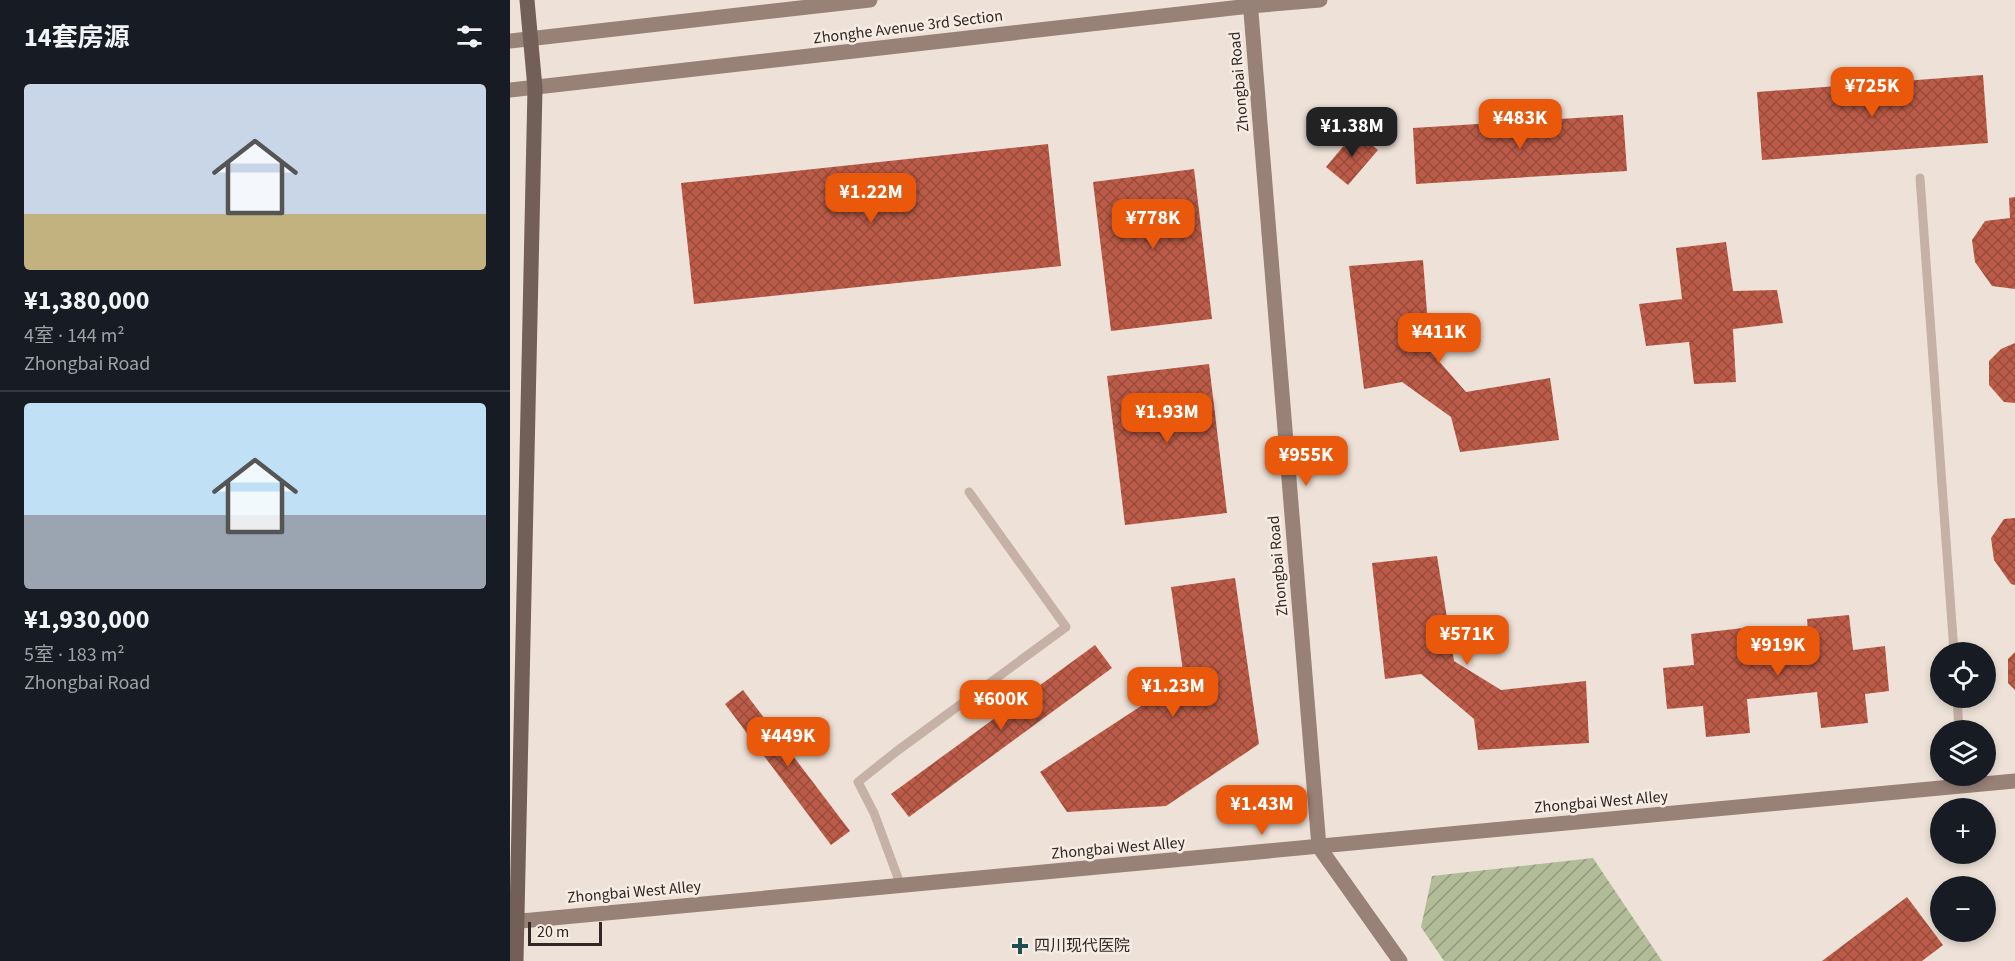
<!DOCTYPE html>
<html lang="zh">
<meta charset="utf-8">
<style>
:root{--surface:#171b24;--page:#20242c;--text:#f1f3f6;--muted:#9ea1a6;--line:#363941;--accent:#ea580c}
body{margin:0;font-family:"Source Sans 3","Noto Sans SC",sans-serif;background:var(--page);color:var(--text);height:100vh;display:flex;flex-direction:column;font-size:22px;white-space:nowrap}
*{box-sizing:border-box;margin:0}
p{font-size:20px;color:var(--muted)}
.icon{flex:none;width:33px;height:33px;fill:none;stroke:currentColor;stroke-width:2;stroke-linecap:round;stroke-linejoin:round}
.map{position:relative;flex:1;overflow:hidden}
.side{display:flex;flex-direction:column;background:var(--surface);width:510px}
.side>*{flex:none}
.fabs{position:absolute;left:1420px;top:642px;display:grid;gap:12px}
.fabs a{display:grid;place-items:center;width:66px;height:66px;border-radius:50%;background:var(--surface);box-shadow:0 3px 9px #0003;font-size:30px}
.scale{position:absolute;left:18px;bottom:15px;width:74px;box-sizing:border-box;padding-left:6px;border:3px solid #312826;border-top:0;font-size:16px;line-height:21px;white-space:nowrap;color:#312826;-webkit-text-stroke:4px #f7ece3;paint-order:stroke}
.price{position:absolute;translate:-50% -51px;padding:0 14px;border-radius:12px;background:var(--accent);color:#fff;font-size:20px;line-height:39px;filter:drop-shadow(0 2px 3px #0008)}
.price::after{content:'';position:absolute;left:50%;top:36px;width:18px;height:14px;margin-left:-9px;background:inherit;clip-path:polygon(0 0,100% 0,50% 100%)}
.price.on{background:#222;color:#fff}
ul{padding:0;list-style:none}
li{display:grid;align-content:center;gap:12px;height:318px;padding:0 24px}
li+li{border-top:2px solid var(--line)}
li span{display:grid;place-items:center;height:186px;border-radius:6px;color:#555}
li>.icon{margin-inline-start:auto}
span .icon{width:108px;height:108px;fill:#fffc;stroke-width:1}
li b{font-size:26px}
h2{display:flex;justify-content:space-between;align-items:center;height:72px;padding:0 24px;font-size:26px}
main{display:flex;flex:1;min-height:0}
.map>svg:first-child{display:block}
.garden{fill:url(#garden-furrows)}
.building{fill:url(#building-cross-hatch)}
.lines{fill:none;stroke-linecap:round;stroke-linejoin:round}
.lane{stroke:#c5b1a5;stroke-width:9}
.secondary{stroke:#988177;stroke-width:15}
.primary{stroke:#725f58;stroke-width:15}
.poi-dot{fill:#1f4f4f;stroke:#f7ece3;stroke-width:2}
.labels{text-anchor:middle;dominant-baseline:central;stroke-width:5;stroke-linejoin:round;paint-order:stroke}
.street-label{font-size:16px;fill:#312826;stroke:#f7ece3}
.poi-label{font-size:16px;fill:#312826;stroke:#f7ece3;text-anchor:start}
</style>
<main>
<section class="side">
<h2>14套房源<svg class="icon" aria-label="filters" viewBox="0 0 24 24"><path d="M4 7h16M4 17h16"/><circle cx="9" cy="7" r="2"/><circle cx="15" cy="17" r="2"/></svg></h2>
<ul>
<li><span style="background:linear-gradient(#c9d6e8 70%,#c2b280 0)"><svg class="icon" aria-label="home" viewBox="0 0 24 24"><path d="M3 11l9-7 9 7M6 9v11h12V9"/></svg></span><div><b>¥1,380,000</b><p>4室 · 144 m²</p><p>Zhongbai Road</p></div></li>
<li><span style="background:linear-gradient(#bfe0f5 60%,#9aa5b1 0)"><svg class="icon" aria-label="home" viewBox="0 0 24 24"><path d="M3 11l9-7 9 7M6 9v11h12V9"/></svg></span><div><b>¥1,930,000</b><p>5室 · 183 m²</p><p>Zhongbai Road</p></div></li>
</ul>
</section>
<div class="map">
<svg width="1505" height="961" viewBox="0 0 1505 961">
<defs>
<pattern id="garden-furrows" width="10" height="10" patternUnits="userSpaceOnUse" patternTransform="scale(1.5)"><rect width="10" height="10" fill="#b2bc99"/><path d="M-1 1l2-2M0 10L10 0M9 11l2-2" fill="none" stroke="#91997d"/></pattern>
<pattern id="building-cross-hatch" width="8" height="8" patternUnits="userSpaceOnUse" patternTransform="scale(1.5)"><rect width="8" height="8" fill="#bc5c48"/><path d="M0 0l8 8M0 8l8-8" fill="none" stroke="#994c3c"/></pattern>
</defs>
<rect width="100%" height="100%" fill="#eee2d8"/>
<path class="garden" d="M1083,858L1152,961H934L911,927L922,876Z"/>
<g class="building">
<path d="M1473,75L1478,143L1252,160L1247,92Z"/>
<path d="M1113,115L1117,171L906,184L903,128Z"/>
<path d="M846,131L868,150L838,185L816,167Z"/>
<path d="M538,144L551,266L184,304L171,183Z"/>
<path d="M684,169L702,319L601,331L583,182Z"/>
<path d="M1505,197V289L1482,286L1465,262L1462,240L1475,221L1500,218L1499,198Z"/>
<path d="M1216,242L1223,291L1267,290L1273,323L1223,329L1226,382L1184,384L1179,342L1136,346L1129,304L1172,299L1166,248Z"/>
<path d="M913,260L920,351L956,392L1040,378L1049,440L950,452L941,417L892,382L854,389L839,266Z"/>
<path d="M1505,343V403L1494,402L1479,385V361L1491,349Z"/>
<path d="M699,364L717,513L615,525L597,376Z"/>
<path d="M1505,518V585L1501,584L1484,560L1481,538L1494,519Z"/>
<path d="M927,556L944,661L991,690L1076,681L1079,743L968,750L964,719L911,674L875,679L862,563Z"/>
<path d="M725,578L749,744L656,806L557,812L530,772L674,678L661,587Z"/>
<path d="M1339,615L1343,650L1375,646L1379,691L1355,694L1358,723L1311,728L1307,692L1237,699L1240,733L1196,737L1193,706L1157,709L1153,668L1184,665L1181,634L1233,628L1236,658L1300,652L1297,619Z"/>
<path d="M585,645L602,668L399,817L381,794Z"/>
<path d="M1505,652V690L1498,683V659Z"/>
<path d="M233,690L340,831L321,845L215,704Z"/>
<path d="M1397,897L1433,945L1412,961H1312Z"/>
</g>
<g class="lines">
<g class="lane">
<path d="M1410,178L1444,652"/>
<path d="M1447,698L1449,730"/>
<path d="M391,886L364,813L348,782L387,751L556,627L459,492"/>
</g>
<g class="secondary">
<path d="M740,0L809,847L890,961"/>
<path d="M0,41L360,0"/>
<path d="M0,90L740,6L810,0"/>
<path d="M0,922L1505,781"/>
</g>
<path class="primary" d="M6,961L25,88L17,0"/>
</g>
<path class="poi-dot" d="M507 937h6v6h6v6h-6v6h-6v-6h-6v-6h6z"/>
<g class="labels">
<g class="street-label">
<text transform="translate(398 27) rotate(-7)">Zhonghe Avenue 3rd Section</text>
<text transform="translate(729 82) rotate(-95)">Zhongbai Road</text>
<text transform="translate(768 566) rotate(-95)">Zhongbai Road</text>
<text transform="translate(1091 802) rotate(-5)">Zhongbai West Alley</text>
<text transform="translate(608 848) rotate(-5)">Zhongbai West Alley</text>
<text transform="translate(124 892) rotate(-5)">Zhongbai West Alley</text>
</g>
<g class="poi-label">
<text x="524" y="946">四川现代医院</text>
</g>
</g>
</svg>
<div class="fabs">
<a><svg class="icon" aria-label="locate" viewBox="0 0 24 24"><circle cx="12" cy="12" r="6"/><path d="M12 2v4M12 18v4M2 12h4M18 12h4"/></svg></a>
<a><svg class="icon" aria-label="layers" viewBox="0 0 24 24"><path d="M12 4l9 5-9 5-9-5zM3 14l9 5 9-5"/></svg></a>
<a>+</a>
<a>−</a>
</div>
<div class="scale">20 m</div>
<b class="price" style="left:1362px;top:118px">¥725K</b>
<b class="price" style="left:1010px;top:150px">¥483K</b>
<b class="price on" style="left:842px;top:158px">¥1.38M</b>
<b class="price" style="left:361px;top:224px">¥1.22M</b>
<b class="price" style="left:643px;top:250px">¥778K</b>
<b class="price" style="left:929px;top:364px">¥411K</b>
<b class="price" style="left:657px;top:444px">¥1.93M</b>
<b class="price" style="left:796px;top:487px">¥955K</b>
<b class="price" style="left:957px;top:666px">¥571K</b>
<b class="price" style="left:1268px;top:677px">¥919K</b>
<b class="price" style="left:663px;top:718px">¥1.23M</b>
<b class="price" style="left:491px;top:731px">¥600K</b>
<b class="price" style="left:278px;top:768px">¥449K</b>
<b class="price" style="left:752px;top:836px">¥1.43M</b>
</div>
</main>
